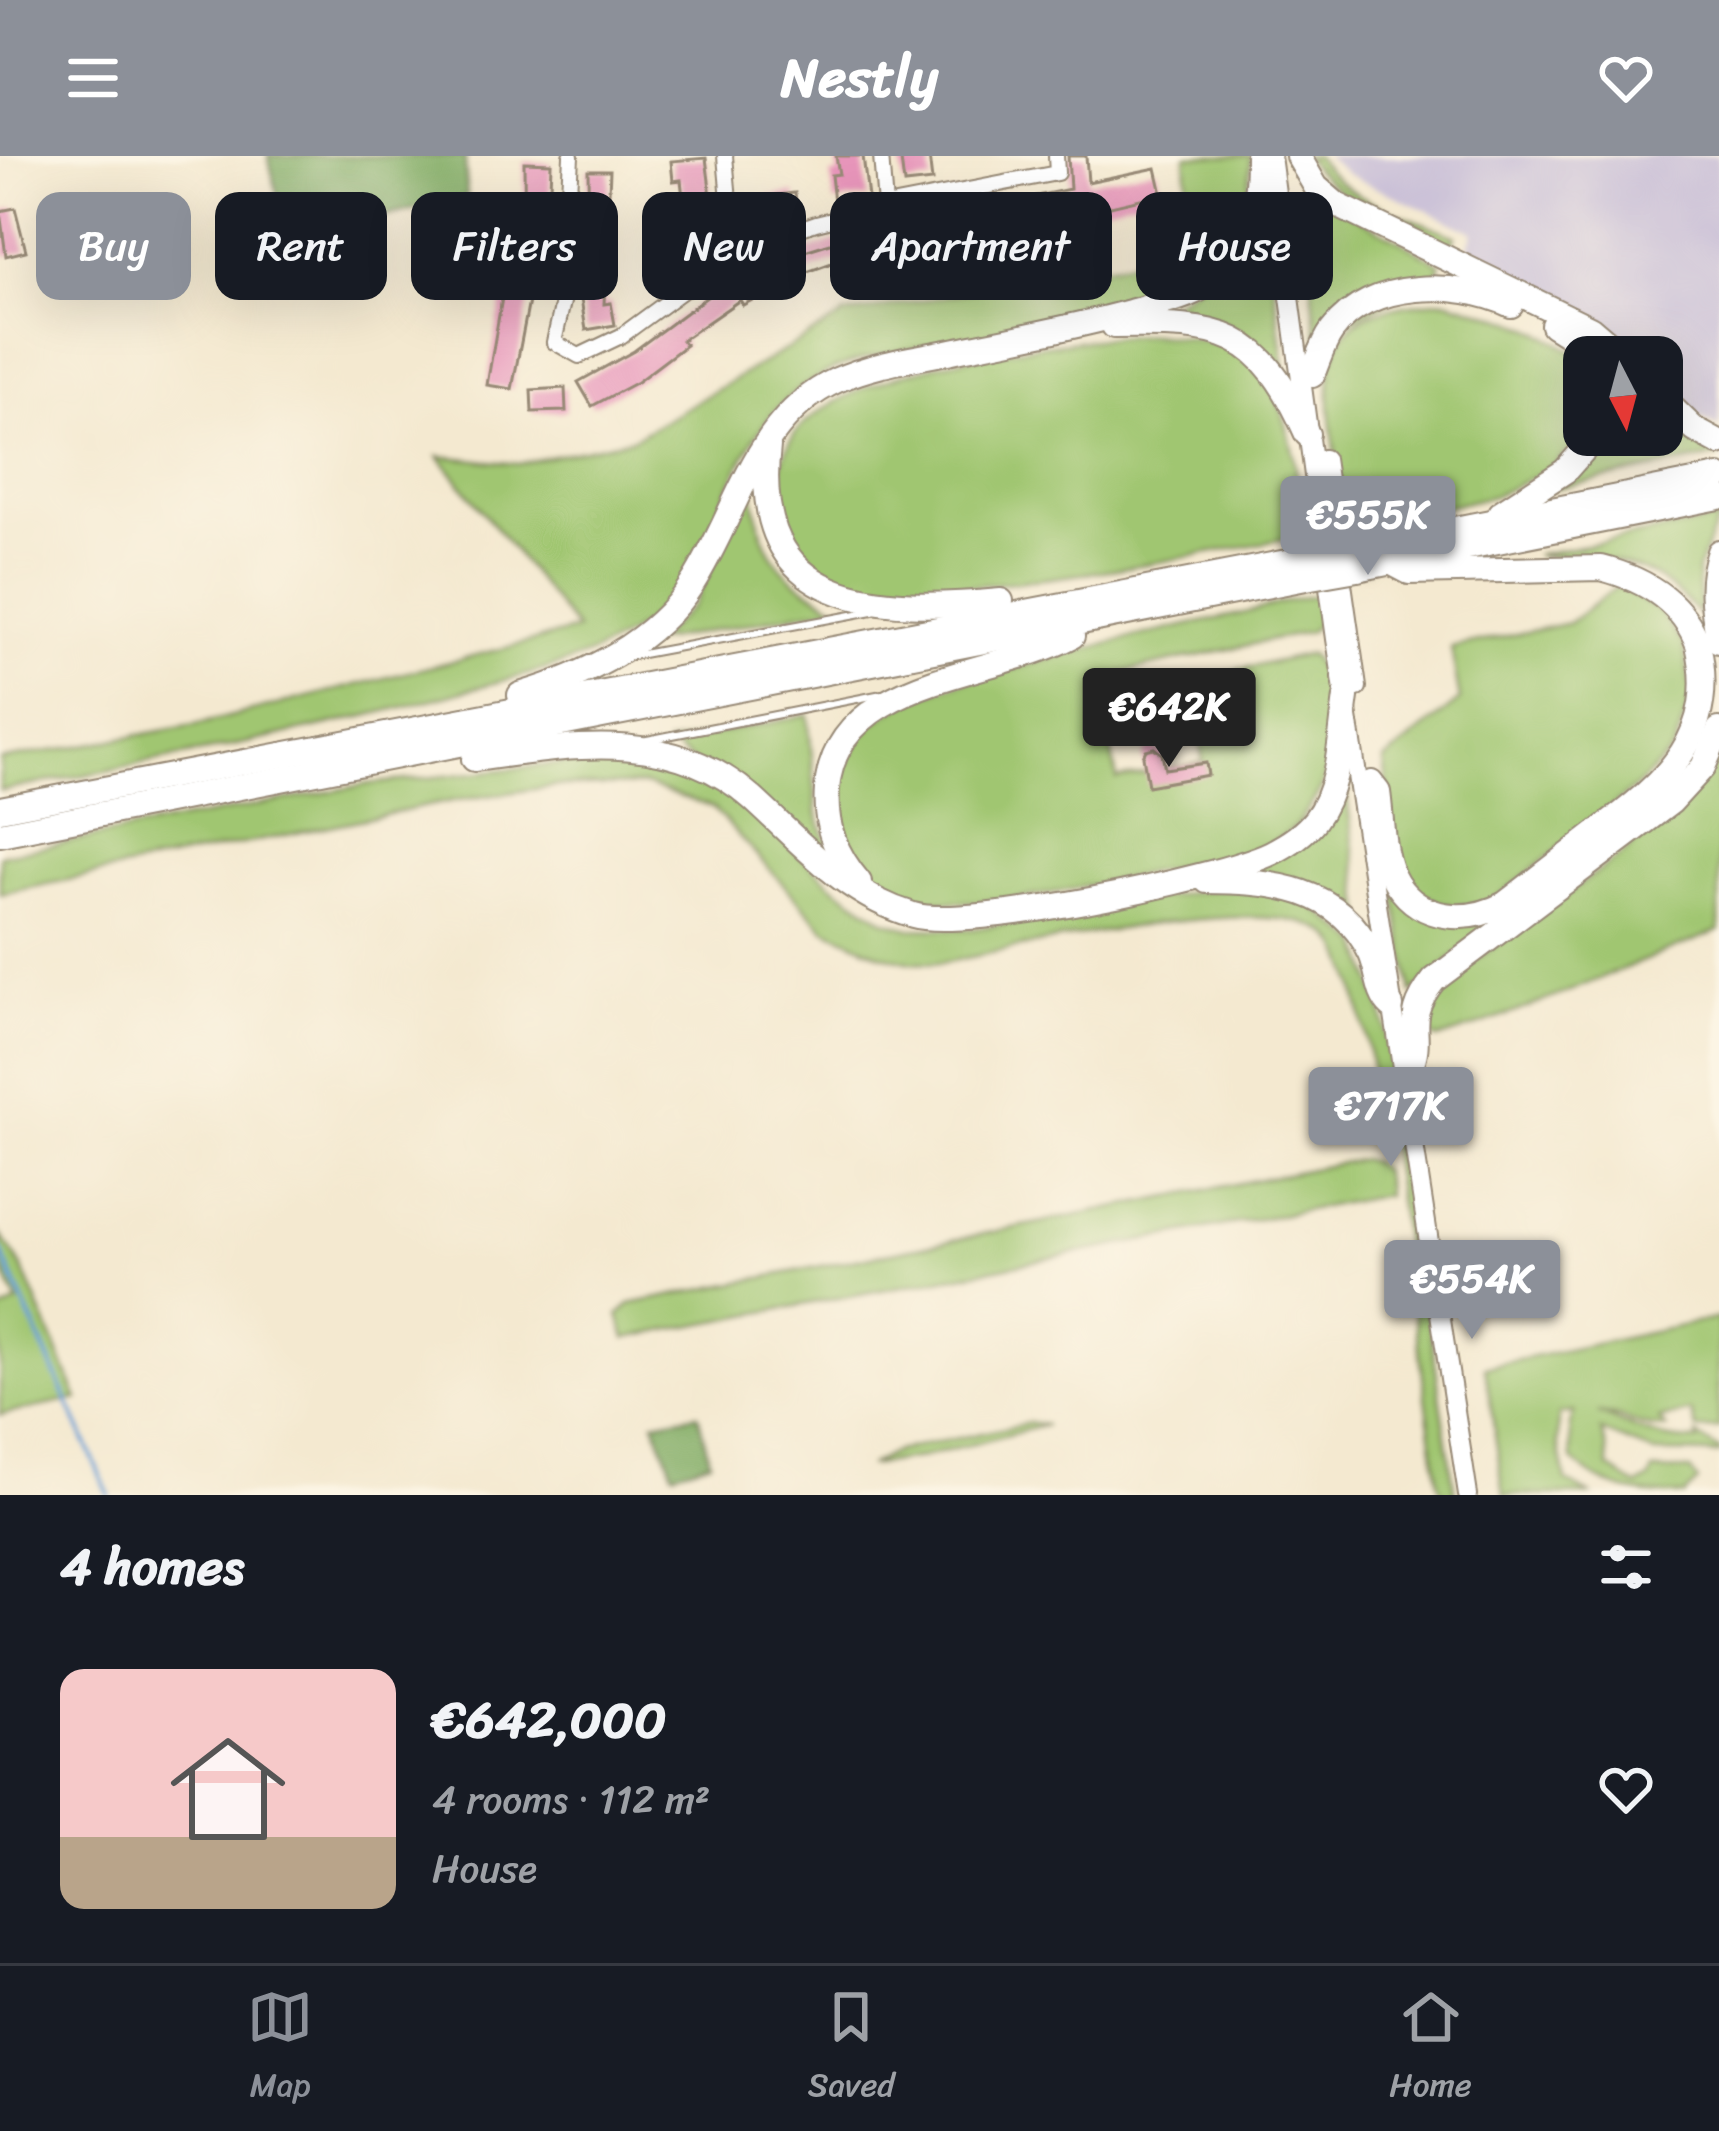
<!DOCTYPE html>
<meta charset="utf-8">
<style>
:root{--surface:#171b24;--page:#242831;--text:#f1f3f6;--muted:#9ea1a6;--line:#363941;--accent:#8c9099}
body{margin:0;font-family:Sriracha,sans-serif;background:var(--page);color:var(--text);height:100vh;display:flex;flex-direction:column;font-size:45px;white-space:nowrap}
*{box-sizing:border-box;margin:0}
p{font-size:39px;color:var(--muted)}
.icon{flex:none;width:66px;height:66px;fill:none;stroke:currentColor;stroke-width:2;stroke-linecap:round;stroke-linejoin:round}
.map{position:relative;height:1339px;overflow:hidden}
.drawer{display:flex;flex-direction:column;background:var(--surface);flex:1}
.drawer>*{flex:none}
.guide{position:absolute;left:36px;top:36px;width:1647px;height:108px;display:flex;gap:24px}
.needle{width:78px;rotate:174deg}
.buttons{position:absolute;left:1563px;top:180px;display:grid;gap:24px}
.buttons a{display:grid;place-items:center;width:120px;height:120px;border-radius:24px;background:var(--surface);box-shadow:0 12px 48px #0002;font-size:60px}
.price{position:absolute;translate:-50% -102px;padding:0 27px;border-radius:12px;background:var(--accent);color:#fff;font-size:39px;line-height:78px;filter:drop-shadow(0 3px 6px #0008)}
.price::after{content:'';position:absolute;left:50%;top:72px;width:36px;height:27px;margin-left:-18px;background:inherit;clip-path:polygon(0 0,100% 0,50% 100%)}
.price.active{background:#222;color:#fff}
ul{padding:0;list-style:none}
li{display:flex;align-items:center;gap:36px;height:300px;padding:0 60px}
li+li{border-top:3px solid var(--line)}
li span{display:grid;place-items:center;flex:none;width:336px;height:240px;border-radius:24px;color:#555}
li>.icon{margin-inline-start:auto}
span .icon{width:144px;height:144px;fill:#fffc;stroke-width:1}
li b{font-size:51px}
h2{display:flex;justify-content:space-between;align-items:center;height:144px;padding:0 60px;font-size:51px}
.tag{padding:0 42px;border-radius:24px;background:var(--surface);box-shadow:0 12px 48px #0002;font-size:42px;line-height:108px}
.tag.active{background:var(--accent);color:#fff}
header{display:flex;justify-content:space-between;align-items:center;height:156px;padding:0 60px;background:var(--accent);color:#fff;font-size:54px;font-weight:800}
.menu{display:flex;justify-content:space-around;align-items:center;height:168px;border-top:3px solid var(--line);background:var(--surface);font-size:33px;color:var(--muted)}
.menu a{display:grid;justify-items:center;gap:6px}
.menu .active{color:var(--accent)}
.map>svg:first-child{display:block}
.industrial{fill:#c9bfd7}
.green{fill:#a0c671;stroke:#6e7848;stroke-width:3}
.forest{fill:#80ab63;stroke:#5e6a40;stroke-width:3}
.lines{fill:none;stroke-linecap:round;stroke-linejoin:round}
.stream{stroke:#669fd5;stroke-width:4.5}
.building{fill:#e795ba}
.lane-casing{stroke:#988a77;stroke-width:10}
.street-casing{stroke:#988a77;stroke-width:18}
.secondary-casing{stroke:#988a77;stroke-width:22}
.highway-casing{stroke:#988a77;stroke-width:28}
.lane{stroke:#fff;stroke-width:6}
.street{stroke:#fff;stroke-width:14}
.secondary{stroke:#fff;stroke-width:18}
.highway{stroke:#fff;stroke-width:24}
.highway-bridge-casing{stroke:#988a77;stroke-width:28;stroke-linecap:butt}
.highway-bridge{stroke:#fff;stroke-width:24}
</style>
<header><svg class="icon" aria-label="menu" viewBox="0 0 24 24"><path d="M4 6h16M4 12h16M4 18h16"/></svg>Nestly<svg class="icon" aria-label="heart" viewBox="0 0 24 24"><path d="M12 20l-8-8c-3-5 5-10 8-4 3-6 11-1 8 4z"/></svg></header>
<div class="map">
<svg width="1719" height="1339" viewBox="0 0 1719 1339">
<rect width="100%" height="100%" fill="#fcf5e5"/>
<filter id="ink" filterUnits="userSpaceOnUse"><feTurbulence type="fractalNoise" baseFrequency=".00833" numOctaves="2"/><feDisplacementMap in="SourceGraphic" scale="24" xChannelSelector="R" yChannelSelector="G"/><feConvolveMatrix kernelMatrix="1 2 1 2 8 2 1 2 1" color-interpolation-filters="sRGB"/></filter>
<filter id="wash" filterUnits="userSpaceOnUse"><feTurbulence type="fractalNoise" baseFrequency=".004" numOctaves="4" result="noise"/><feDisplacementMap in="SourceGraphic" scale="48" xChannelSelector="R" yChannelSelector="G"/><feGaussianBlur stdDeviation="2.7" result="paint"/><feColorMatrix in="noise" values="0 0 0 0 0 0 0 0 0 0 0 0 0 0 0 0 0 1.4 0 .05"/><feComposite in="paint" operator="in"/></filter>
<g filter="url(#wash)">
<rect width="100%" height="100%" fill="#f4e9d0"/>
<path class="industrial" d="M1325,0H1719V271L1687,255L1662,228V201H1637L1609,172L1466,97L1474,76L1347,18Z"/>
<g class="green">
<path d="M1186,0H1251C1249,30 1249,72 1229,96C1206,123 1174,132 1142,142C1081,161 1019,173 956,185C907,194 852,199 808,227C724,279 725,395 654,459C604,504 534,516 471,533C316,576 158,605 0,635V604L200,568L577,474L439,300L518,308L634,282L845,159L1190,94Z"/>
<path d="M1304,0H1316C1343,44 1411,61 1456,80L1450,91C1398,66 1339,48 1304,0Z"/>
<path d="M1302,30L1441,108L1434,123L1317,180Z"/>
<path d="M1265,62L1285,213C1243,172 1221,161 1164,154L1255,84Z"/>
<path d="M1446,144C1494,158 1545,171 1584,205L1586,279L1549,313L1494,340L1355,370L1345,354C1338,302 1312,214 1349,172C1367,152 1420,146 1446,144Z"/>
<path d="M1152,178C1174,182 1205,181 1226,190C1294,221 1295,315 1305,379C1189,401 1074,424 955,431C920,434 882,440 847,430C816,421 790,390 783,359C781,351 777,341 776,333C776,319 788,284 798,274C863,205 1059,185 1152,178Z"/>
<path d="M1662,254L1719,300L1547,334L1605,279H1662Z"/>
<path d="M751,328C764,399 773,417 837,450L655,486L693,449Z"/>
<path d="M1718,364L1697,414L1700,459C1643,399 1613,404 1535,399Z"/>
<path d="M1618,430L1659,455L1684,489L1692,540L1674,593L1636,631L1494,744C1456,759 1423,746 1398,714L1384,605L1460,544L1451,492L1569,467Z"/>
<path d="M1320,439L1323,462L1309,476L1097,522L1117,623L1203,606L1198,575L1223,569L1218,547L1194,552L1215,519L1310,498C1332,526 1334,598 1322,630C1318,641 1308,652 1302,661C1277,700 1195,708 1152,716C1067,733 846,799 839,656C837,618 851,583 882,561C921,534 974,523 1019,511C1092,491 1166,473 1240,458C1267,452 1293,441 1320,439Z"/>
<path d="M808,559L817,656L831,699L668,588Z"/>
<path d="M1719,598V775C1625,810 1533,854 1437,883L1419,873L1430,841L1478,802L1620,700L1677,652Z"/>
<path d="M622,601L667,605L727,632L835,731L884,764L909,772L972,773L1219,732L1296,737L1360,787L1382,853L1455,1339H1443L1438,1327L1390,986L1381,983C1375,937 1361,821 1336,786C1293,725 1012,794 941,807L911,806L880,798L825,773L712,651L645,629L555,630L452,645L0,738V699L369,628Z"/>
<path d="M1341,629L1346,634L1364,767L1252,718Z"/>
<path d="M1394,735L1495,766L1412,837Z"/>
<path d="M1361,1003C1383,1007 1385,1020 1386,1039L626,1182L619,1159L630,1148Z"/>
<path d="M0,1078L22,1111L78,1243L0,1259V1156L18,1147L0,1108Z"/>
<path d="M1719,1162V1272L1697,1274L1691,1256L1659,1264L1667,1272C1641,1275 1623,1258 1598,1257C1634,1271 1657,1286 1698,1285L1697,1280L1719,1294V1298L1654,1297L1601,1275L1607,1292L1609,1312L1637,1330L1650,1323L1653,1315L1690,1314L1698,1326L1684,1339C1638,1339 1609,1337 1572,1304L1570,1269L1574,1256L1559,1258L1558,1286L1566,1325L1591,1339H1504L1485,1211Z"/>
<path d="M1029,1267L1046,1269L920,1302L868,1310L896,1295Z"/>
</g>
<g class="forest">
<path d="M268,0H465L467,40L288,85Z"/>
<path d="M698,1258L710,1305L673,1316L654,1266Z"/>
</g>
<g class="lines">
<path class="stream" d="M0,1093L109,1339"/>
</g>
<g id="blocks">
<g class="building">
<path d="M836,0H863L868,42L834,46L831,19L839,18Z"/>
<path d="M929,0L932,25L904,28L901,4Z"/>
<path d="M1068,0H1086L1088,26L1156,12L1162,38L1030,69L1029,62L988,70L990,80L946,88L945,82L840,104L777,127L778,130L743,149L740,144L682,184L686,189L637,226L592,250L578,226L634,195L719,132L769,106L879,72L1070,33Z"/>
<path d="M706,2L713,56L685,59L681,24L673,25L671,5Z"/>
<path d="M524,6L551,7L546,132L520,130L525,91Z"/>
<path d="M588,14H610L604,148L611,147L615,169L586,174L581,143L586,82H589Z"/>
<path d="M795,37L798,61L754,66L752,42Z"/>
<path d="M15,52L26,95L6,100L0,55Z"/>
<path d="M695,74L699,105L675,108L670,78Z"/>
<path d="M503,136L530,140L512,233L487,229Z"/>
<path d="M565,232L566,255L532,256L531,234Z"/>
<path d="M1154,592L1162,598L1165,613L1206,607L1208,619L1148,630L1143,600L1146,594Z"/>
</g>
</g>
</g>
<g filter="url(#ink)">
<use href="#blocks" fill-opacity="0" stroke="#988a77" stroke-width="3"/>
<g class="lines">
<defs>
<g id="lane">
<path d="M632,500L873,455"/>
<path d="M647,584L882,538"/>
</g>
<g id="street">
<path d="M571,0L563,146L554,186L579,200L621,180L738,94L816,67L885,50L1057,17L1056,0"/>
<path d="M725,0L732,77L738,94"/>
<path d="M881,0L885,50"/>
</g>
<g id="secondary">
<path d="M1271,0L1336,483L1468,1339"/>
<path d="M1324,303L1357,531"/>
</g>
<g id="highway">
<path d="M1298,0L1316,31L1337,49L1590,172L1624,201"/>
<path d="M1553,169L1582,187L1592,201"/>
<path d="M1114,170C1223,168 1260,172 1307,278"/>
<path d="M1312,219C1318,205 1323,187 1332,175C1370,123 1458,124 1511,149"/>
<path d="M1662,242L1695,274L1719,287"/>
<path d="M768,290C749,454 877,456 1001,445"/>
<path d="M1500,357L1565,315L1597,279"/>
<path d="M1353,393L1719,321"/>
<path d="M1719,396C1708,426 1713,455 1719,485"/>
<path d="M1357,413L1719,341"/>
<path d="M520,539C585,520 655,486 692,428C738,357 754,262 837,224C873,208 913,203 952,195C1012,183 1071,172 1130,156C1161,147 1197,141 1221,118C1254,88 1258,42 1258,0"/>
<path d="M474,603C570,590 673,571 752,642C803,688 845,739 913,759C966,775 1217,723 1271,697C1287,689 1304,678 1315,664C1340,632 1340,581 1346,541"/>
<path d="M1371,627L1378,636C1382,664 1381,703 1397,728C1422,766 1469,767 1505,748C1537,723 1569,699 1601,674C1666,625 1719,580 1698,488C1682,445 1644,423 1601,412L1409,416L1390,406"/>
<path d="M0,653L1308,402"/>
<path d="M0,678L1311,421"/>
<path d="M1207,725C1272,725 1340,731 1371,798C1379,816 1377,837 1391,850"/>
<path d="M859,726C836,699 824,670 827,633C836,519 996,521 1072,480"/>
<path d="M1410,912C1426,875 1400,866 1434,824L1671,646L1703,611L1719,574"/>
</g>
</defs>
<use href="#lane" class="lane-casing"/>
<use href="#street" class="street-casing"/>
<use href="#secondary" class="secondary-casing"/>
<use href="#highway" class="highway-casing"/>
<use href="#lane" class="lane"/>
<use href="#street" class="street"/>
<use href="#secondary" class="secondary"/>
<use href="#highway" class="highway"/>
<defs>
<g id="highway-bridge">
<path d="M1308,402L1353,393"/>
<path d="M1311,421L1357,413"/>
</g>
</defs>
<use href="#highway-bridge" class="highway-bridge-casing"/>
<use href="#highway-bridge" class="highway-bridge"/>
</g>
</g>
</svg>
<div class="buttons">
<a><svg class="needle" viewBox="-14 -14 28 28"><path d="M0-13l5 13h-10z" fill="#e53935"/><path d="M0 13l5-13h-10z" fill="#9ea1a6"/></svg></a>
</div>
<b class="price" style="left:1368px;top:422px">€555K</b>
<b class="price active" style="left:1169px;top:614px">€642K</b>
<b class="price" style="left:1391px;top:1013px">€717K</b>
<b class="price" style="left:1472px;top:1186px">€554K</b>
<div class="guide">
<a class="tag active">Buy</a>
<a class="tag">Rent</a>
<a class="tag">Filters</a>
<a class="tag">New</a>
<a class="tag">Apartment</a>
<a class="tag">House</a>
</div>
</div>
<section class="drawer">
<h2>4 homes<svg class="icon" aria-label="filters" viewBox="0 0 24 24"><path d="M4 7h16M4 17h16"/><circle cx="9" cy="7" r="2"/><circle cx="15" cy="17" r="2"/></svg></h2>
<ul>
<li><span style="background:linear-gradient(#f6c9c9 70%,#b9a48a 0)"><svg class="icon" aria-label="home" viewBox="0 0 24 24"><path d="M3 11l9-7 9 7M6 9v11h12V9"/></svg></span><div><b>€642,000</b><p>4 rooms · 112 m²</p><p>House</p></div><svg class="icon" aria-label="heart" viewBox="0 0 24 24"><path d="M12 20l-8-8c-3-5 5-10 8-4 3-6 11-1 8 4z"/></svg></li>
</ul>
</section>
<nav class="menu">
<a class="active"><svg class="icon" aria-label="map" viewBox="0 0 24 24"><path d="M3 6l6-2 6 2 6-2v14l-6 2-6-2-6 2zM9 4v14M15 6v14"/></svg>Map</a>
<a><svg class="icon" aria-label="saved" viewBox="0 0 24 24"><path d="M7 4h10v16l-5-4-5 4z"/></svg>Saved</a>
<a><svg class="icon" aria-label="home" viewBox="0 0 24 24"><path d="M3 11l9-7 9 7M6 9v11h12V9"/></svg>Home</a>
</nav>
